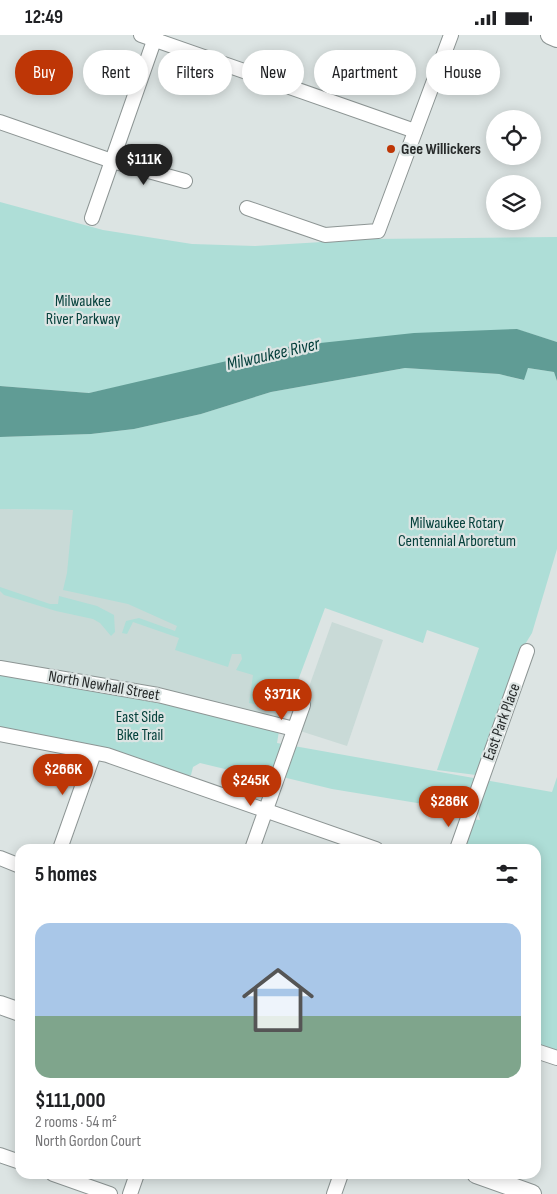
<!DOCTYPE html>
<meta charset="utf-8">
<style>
:root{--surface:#fff;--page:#f6f6f6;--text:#202124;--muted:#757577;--line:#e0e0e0;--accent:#be3606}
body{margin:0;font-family:"Sofia Sans Condensed",sans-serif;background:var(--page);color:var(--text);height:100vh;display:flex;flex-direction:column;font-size:19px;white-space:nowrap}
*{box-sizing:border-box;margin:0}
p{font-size:16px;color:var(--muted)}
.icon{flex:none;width:28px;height:28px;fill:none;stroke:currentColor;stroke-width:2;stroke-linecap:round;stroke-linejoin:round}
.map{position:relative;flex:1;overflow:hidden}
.side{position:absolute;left:15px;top:809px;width:526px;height:335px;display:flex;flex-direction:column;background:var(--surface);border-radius:15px;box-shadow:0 2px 12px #0003}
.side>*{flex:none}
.banner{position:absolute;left:15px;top:15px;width:528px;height:45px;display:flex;gap:10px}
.controls{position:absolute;left:486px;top:75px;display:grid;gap:10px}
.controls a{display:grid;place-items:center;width:55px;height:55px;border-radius:50%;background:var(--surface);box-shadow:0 2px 12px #0003;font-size:25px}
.price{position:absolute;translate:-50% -42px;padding:0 11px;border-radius:18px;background:var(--accent);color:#fff;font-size:16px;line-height:32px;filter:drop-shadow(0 1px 2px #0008)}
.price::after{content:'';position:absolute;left:50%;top:30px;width:15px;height:11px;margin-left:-8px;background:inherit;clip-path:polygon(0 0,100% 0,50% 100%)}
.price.selected{background:#222;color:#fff}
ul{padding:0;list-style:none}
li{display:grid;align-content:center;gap:10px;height:265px;padding:0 20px}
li+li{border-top:1px solid var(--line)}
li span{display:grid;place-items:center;height:155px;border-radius:15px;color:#555}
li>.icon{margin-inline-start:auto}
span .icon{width:90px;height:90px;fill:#fffc;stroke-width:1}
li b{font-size:21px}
h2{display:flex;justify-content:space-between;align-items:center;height:60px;padding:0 20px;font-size:21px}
.chip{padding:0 18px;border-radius:22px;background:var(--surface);box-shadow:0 2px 12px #0003;font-size:18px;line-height:45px}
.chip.selected{background:var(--accent);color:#fff}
.status{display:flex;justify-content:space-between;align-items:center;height:35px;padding:0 25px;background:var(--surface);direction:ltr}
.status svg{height:14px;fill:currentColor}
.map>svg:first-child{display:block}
.built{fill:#c9dad7}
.green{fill:#aeded7}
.water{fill:#609c95}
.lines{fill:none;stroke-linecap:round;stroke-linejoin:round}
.minor-casing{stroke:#8d9594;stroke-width:16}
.major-casing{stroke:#8d9594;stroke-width:20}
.minor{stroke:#fff;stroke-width:14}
.major{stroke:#fff;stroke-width:18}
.poi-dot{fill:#be3606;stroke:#dce4e3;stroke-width:2}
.labels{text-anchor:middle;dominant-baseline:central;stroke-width:4.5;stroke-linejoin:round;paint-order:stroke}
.poi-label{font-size:16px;font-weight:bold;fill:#272a2a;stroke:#dce4e3;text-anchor:start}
.park-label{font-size:16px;fill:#06413c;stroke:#dce4e3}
.street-label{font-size:16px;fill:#272a2a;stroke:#dce4e3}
.water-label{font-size:18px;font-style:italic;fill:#023d39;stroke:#dce4e3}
</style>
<div class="status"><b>12:49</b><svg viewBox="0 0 49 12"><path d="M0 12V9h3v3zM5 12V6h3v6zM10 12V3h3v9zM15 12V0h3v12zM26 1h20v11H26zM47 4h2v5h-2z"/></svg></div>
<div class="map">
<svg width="557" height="1159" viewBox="0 0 557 1159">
<rect width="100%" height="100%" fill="#dce4e3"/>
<g class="built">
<path d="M361,469L283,684L0,628V474L73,475Z"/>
<path d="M332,587L383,605L347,711L294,694Z"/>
</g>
<g class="green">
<path d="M0,167L103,195L192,209L255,211L373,204L557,202V307L516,294L216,331L89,358L0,351Z"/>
<path d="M405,333L499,339L523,345L528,333L554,337L557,346V514L532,598L516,624L476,740L437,735L479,613L427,595L423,608L325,573L287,675L249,668L253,640L236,635L242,624L241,619H232L228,632L175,615L179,603L133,587L127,599L122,598L126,586L139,583L175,596L177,591L128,569L63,555L67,538L73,475L0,474V402L91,399L134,394L201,379L271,357Z"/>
<path d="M0,552L50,569H58L59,561L97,571L114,580L115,597L111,601L100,588L93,584L56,576L4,560L0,556Z"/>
<path d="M0,638L141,662L279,696L277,708L552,757L557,742V1015L536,1008V814H464L472,784L480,785L478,778L332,754L266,738L258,742L200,728L193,732L191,740L185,742L139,723L0,697Z"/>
</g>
<path class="water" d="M517,294L557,307V346L554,337L528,333L524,345L499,339L405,333L271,357L201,379L134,394L91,399L0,402V351L89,358L292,311L414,298Z"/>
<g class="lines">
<defs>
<g id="minor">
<path d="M141,0L415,96"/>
<path d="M0,87L112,126L185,146"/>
<path d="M247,173L325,200L378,196L451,0"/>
<path d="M92,183L156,0"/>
<path d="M0,633L158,660L294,694"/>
<path d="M0,699L107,720L376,814"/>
<path d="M60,814L94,718"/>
<path d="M252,814L303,670"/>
<path d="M457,814L527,616"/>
<path d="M0,823L20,831"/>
<path d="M536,1016L557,1023"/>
<path d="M0,1120L20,1127"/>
<path d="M53,1139L110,1159"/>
<path d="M130,1159L137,1139"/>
<path d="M334,1159L341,1139"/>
</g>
<g id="major">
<path d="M550,0L557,3"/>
<path d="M0,970L20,977"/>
<path d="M476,1139L532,1159"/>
</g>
</defs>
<use href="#minor" class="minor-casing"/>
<use href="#major" class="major-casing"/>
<use href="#minor" class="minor"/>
<use href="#major" class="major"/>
</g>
<circle class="poi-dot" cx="391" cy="114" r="5"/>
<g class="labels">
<g class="poi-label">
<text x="401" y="114">Gee Willickers</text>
</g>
<g class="park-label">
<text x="83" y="266">Milwaukee<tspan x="83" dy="18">River Parkway</tspan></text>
<text x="457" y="488">Milwaukee Rotary<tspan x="457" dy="18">Centennial Arboretum</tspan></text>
<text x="140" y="682">East Side<tspan x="140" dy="18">Bike Trail</tspan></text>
</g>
<g class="street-label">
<text transform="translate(104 651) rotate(10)">North Newhall Street</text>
<text transform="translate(502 687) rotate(-70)">East Park Place</text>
</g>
<g class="water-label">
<text transform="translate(273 319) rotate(-13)">Milwaukee River</text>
</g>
</g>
</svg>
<div class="controls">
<a><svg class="icon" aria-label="locate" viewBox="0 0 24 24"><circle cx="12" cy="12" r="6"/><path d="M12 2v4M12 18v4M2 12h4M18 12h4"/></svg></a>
<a><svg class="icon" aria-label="layers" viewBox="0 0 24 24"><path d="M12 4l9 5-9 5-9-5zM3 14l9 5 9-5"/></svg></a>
</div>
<b class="price selected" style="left:144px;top:151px">$111K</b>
<b class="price" style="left:282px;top:686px">$371K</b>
<b class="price" style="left:63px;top:761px">$266K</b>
<b class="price" style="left:251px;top:772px">$245K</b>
<b class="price" style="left:449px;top:793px">$286K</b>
<div class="banner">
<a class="chip selected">Buy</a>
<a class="chip">Rent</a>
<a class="chip">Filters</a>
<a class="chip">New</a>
<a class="chip">Apartment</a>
<a class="chip">House</a>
</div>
<section class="side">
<h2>5 homes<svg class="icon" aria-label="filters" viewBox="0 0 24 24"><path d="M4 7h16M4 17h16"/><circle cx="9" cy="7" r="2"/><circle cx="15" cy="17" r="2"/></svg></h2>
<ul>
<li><span style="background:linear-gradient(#a9c7e8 60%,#7fa58c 0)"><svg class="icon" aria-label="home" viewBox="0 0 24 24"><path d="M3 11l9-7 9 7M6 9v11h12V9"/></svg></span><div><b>$111,000</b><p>2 rooms · 54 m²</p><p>North Gordon Court</p></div></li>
</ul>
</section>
</div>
